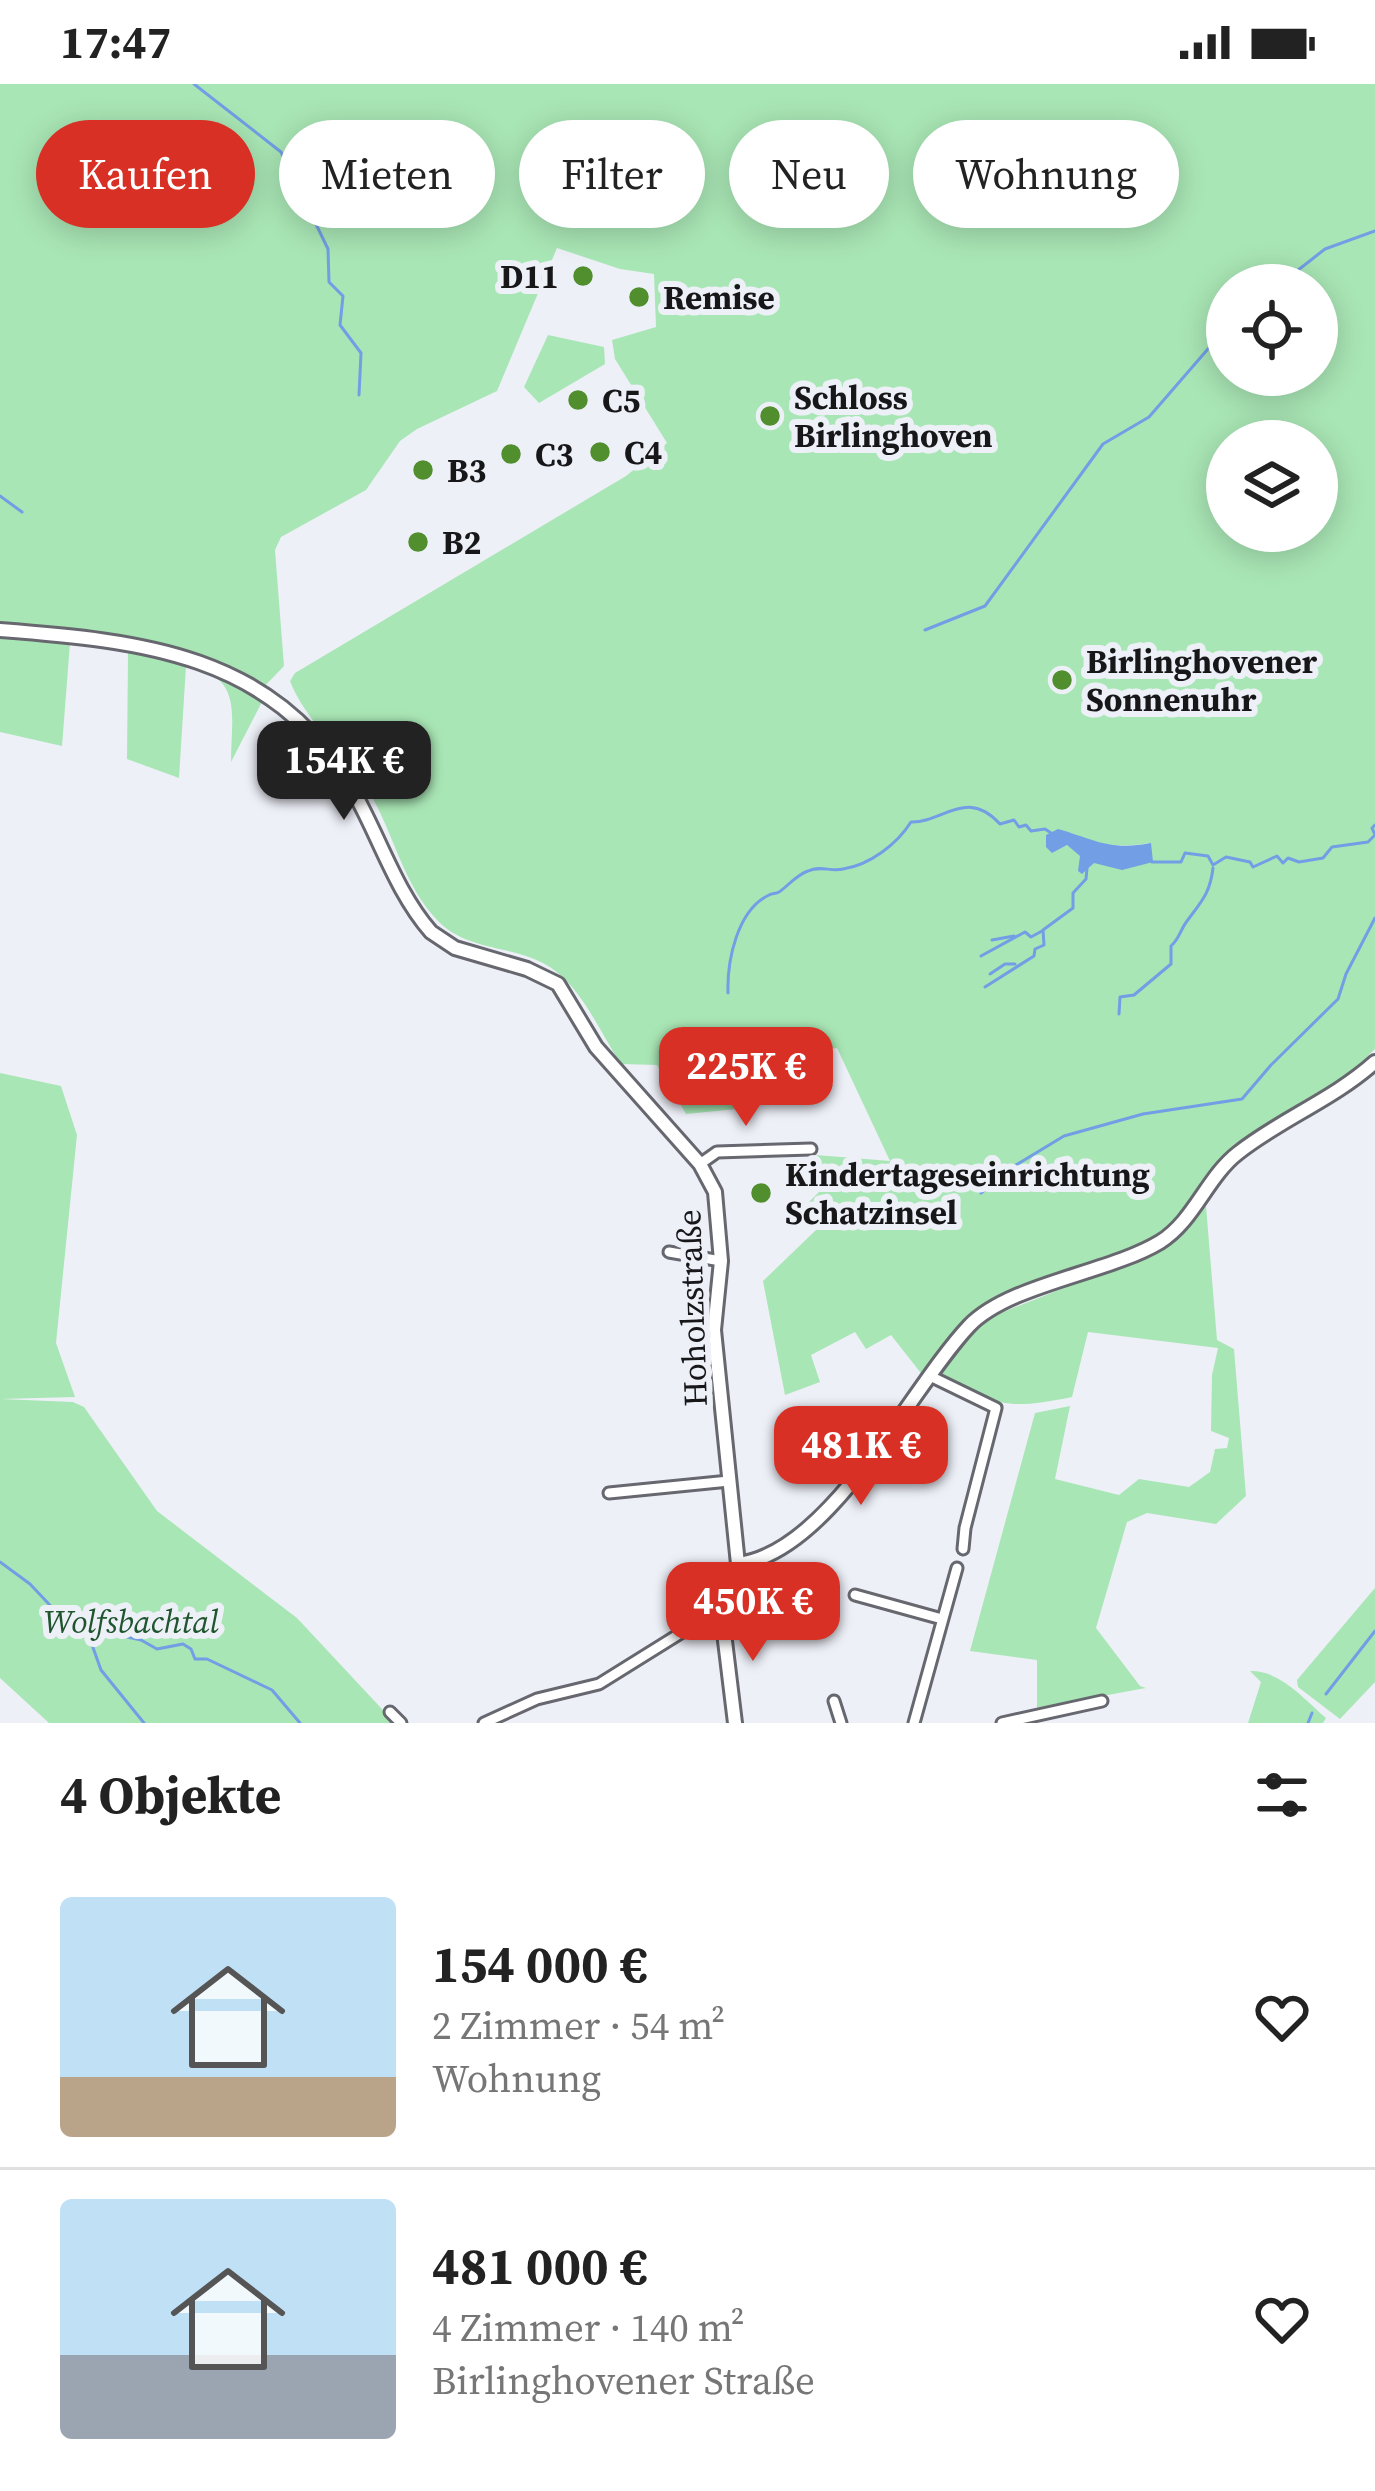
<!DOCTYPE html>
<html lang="de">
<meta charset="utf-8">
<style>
:root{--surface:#fff;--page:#f2f2f2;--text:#222;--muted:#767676;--line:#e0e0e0;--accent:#d93025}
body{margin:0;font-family:"Source Serif 4",serif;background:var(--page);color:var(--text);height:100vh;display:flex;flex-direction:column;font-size:45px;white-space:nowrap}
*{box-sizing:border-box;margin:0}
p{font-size:39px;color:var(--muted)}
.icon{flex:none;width:66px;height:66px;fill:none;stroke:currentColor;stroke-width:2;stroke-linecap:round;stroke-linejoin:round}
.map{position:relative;height:1639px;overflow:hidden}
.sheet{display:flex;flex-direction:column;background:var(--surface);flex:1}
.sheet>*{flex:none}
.guide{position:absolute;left:36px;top:36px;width:1305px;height:108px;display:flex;gap:24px}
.fabs{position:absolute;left:1206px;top:180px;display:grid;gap:24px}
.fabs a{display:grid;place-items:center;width:132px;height:132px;border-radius:50%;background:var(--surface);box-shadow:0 6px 30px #0003;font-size:60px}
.price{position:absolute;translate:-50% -102px;padding:0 27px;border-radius:24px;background:var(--accent);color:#fff;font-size:39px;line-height:78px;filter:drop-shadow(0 3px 6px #0008)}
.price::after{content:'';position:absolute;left:50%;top:72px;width:36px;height:27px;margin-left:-18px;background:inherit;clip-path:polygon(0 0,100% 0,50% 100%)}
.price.on{background:#222;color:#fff}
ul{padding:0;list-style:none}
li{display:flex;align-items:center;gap:36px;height:300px;padding:0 60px}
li+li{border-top:3px solid var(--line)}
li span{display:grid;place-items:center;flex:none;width:336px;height:240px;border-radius:12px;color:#555}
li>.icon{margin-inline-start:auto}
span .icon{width:144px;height:144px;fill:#fffc;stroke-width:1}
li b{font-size:51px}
h2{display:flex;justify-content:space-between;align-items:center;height:144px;padding:0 60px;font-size:51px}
.pill{padding:0 42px;border-radius:54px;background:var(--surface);box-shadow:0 6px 30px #0003;font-size:42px;line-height:108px}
.pill.on{background:var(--accent);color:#fff}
.status{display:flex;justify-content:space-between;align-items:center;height:84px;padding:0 60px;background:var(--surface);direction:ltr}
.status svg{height:33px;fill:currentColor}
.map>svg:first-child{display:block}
.green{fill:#a9e6b5;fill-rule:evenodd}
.water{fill:#719ee5}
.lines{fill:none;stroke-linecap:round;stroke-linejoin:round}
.stream{stroke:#719ee5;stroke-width:3}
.street-casing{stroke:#67686f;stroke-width:15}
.secondary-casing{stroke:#67686f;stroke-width:18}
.street{stroke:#fff;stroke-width:9}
.secondary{stroke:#fff;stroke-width:12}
.poi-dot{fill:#518e2d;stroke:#eef0f8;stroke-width:4.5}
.labels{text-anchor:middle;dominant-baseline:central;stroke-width:12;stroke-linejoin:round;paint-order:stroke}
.poi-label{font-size:33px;font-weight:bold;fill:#17171a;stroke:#eef0f8;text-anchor:start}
.street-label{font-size:33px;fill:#17171a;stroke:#eef0f8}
.park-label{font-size:33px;font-style:italic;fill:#1f562e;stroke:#eef0f8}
</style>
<div class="status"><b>17:47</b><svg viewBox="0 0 49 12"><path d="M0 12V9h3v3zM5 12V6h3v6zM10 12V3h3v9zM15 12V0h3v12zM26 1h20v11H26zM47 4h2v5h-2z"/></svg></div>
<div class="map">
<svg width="1375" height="1639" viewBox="0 0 1375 1639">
<rect width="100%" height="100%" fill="#eef0f8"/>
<g class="green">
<path d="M0,0H1375V965L1351,988L1231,1066L1173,1139L1148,1156L992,1218L924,1293L891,1251L866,1265L855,1248L811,1271L820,1298L785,1311L763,1197L816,1146L804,1123L831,1096L816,1071L890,1077L837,964L716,983L737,1025L686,1030L657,981L621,980C598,946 581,899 543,879C511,862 468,866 440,839C402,802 393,744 365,701C341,664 306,638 290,597L295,589L626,392L667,359L615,275L612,256L656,243L654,190L620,185L557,164L497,307L417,345L400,357L366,406L281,453L275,466L284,582L258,609L264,614L231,678C231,631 244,592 186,582L179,694L127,675L128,567L70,559L62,662L0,648ZM1227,201H1317V291H1227ZM1227,357H1317V447H1227ZM1070,749C1097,762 1122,764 1151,759L1094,778L1086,787L1081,772L1067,761L1051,769Z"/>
<path d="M548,251L604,263L605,280L539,319L524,303Z"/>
<path d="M0,989L61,1002L77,1051L56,1259L75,1313L1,1315L73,1318L84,1323L157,1427L297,1534L395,1639H49L0,1594Z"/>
<path d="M1206,1122L1217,1256L1234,1265L1246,1412L1216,1440L1147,1429L1127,1438L1096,1544L1140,1602L1146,1604L1037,1624V1576L970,1567L1035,1329L1070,1322L1055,1395L1119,1411L1139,1395L1189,1403L1210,1388L1215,1365L1227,1364L1229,1354L1211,1347L1212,1291L1218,1264L1088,1248L1072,1313C1008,1326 1000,1322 942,1294L940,1288L983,1236L1152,1169L1171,1158Z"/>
<path d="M1375,1504V1598L1340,1635L1298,1603L1297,1596Z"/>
<path d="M1250,1587C1280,1586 1304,1615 1326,1634L1323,1639H1248L1261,1598Z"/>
</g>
<path class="water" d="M1058,745C1096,756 1110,767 1151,759L1153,778L1122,786L1094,779L1082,790L1078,787L1080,772L1067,761L1052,769L1046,763V751Z"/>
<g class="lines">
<g class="stream">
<path d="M194,0L281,68L328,165L329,198L343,212L340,241L361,269L359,311"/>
<path d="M1279,201L1325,165L1375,147"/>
<path d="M0,412L22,428"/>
<path d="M925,546L985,522L1103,360L1149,333L1227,243"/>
<path d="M1152,778H1181L1185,769L1208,772L1213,781L1226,773L1250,778L1253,783L1277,772L1283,779L1288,774L1299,778L1323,774L1332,763L1368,758L1375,751L1372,744L1375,741"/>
<path d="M992,856L1014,852"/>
<path d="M981,872L1025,848L1031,853L1042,847"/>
<path d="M990,890L1005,880H1015"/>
<path d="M985,903L1034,872L1035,865L1044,861L1043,846L1073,824V809L1086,795L1087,784"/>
<path d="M728,909C727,877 737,826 769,811C772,809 776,810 779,808C787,803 796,791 808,787C821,781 830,788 843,785C870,781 897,760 911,738C943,739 966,703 1000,740L1014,736L1019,743L1026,741L1031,747L1045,745L1051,749"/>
<path d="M1119,930L1120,913L1134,911L1171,880V862C1180,854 1180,846 1187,837C1201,818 1210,810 1213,784"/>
<path d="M981,1109L1011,1084L1064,1052L1143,1030L1242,1015L1271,981L1338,915L1346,890L1375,834"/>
<path d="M0,1478L30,1500L63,1535L86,1544L141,1556L157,1565L183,1560L191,1565L195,1575H207L272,1606L300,1639"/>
<path d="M86,1544L101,1586L144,1639"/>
<path d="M1326,1610L1375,1547"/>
<path d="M1308,1639L1312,1629"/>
</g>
<defs>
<g id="street">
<path d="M700,1080L717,1068L811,1065"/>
<path d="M669,1168L721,1177"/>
<path d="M930,1292L996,1324L965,1444L963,1465"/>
<path d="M609,1409L729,1397"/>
<path d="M855,1511L942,1535"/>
<path d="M834,1617L841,1639"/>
<path d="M390,1628L401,1639"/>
<path d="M484,1639L537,1615L599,1600L721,1524"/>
<path d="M914,1639L957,1484"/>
<path d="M1002,1639L1102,1617"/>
</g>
<g id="secondary">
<path d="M0,546C141,557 272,569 351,703C378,749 395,807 431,848L455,864L527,885L558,900L596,963L700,1080L715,1108L721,1177L714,1246L738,1480L721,1524L735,1639"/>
<path d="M738,1480C831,1468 908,1307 969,1242C1009,1200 1109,1189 1160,1158C1194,1137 1207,1093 1238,1069C1281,1035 1334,1015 1375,978"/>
</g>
</defs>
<use href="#street" class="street-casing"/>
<use href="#secondary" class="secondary-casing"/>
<use href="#street" class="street"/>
<use href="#secondary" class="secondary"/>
</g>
<g class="poi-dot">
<circle cx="583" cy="192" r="12"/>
<circle cx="639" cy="213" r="12"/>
<circle cx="578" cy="316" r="12"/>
<circle cx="770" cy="332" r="12"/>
<circle cx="600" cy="368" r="12"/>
<circle cx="511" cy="370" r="12"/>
<circle cx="423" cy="386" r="12"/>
<circle cx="418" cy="458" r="12"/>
<circle cx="1062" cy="596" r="12"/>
<circle cx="761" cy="1109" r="12"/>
</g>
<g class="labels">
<g class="poi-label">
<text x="559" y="192" text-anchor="end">D11</text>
<text x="663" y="213">Remise</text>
<text x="794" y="313">Schloss<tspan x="794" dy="38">Birlinghoven</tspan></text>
<text x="602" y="316">C5</text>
<text x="624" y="368">C4</text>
<text x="535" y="370">C3</text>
<text x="447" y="386">B3</text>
<text x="442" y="458">B2</text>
<text x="1086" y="577">Birlinghovener<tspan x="1086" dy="38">Sonnenuhr</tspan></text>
<text x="785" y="1090">Kindertageseinrichtung<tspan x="785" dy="38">Schatzinsel</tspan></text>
</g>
<g class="street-label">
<text transform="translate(692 1224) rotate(-92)">Hoholzstraße</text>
</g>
<g class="park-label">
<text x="131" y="1537">Wolfsbachtal</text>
</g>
</g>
</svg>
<div class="fabs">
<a><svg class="icon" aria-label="locate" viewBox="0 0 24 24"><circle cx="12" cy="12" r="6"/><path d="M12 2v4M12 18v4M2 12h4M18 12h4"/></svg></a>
<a><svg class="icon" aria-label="layers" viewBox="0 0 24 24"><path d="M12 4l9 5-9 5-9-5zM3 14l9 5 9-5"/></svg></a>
</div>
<b class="price on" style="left:344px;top:739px">154K €</b>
<b class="price" style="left:746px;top:1045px">225K €</b>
<b class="price" style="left:861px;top:1424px">481K €</b>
<b class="price" style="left:753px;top:1580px">450K €</b>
<div class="guide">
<a class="pill on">Kaufen</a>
<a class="pill">Mieten</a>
<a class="pill">Filter</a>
<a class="pill">Neu</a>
<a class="pill">Wohnung</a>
</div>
</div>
<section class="sheet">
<h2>4 Objekte<svg class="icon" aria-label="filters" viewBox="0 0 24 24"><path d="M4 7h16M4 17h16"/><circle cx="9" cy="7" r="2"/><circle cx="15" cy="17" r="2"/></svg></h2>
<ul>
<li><span style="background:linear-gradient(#bfe0f5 75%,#b9a48a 0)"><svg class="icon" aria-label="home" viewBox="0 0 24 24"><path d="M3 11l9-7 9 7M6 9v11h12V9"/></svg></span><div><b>154 000 €</b><p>2 Zimmer · 54 m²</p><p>Wohnung</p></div><svg class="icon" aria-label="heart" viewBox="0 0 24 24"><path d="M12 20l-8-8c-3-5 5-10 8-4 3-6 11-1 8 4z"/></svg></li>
<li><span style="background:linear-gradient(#bfe0f5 65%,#9aa5b1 0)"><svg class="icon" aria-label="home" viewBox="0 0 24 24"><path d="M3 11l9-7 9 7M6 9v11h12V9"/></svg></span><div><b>481 000 €</b><p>4 Zimmer · 140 m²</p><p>Birlinghovener Straße</p></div><svg class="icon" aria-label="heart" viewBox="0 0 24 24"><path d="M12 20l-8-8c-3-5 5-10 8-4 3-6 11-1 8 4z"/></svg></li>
</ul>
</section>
